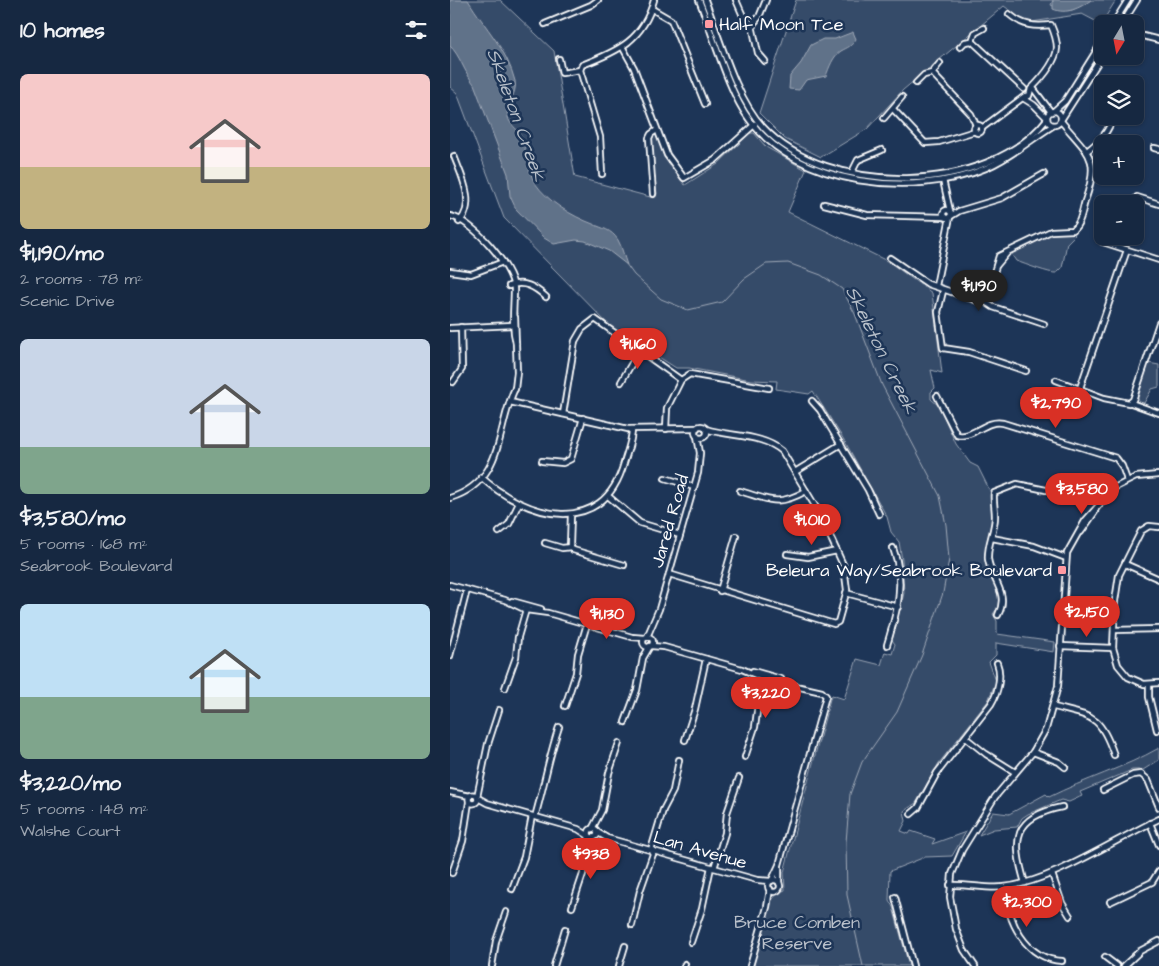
<!DOCTYPE html>
<meta charset="utf-8">
<style>
:root{--surface:#162841;--page:#1f3048;--text:#f1f3f6;--muted:#9ea6b1;--line:#35445a;--accent:#d93025}
body{margin:0;font-family:"Architects Daughter",sans-serif;background:var(--page);color:var(--text);height:100vh;display:flex;flex-direction:column;font-size:19px;white-space:nowrap}
*{box-sizing:border-box;margin:0}
p{font-size:16px;color:var(--muted)}
.icon{flex:none;width:28px;height:28px;fill:none;stroke:currentColor;stroke-width:2;stroke-linecap:round;stroke-linejoin:round}
.map{position:relative;flex:1;overflow:hidden}
.details{display:flex;flex-direction:column;background:var(--surface);width:450px}
.details>*{flex:none}
.needle{width:32px;rotate:190deg}
.fabs{position:absolute;left:644px;top:15px;display:grid;gap:10px}
.fabs a{display:grid;place-items:center;width:50px;height:50px;border-radius:8px;background:var(--surface);box-shadow:0 1px 4px #0004,0 0 0 1px var(--line);font-size:25px}
.price{position:absolute;translate:-50% -42px;padding:0 11px;border-radius:18px;background:var(--accent);color:#fff;font-size:16px;line-height:32px;filter:drop-shadow(0 1px 2px #0008)}
.price::after{content:'';position:absolute;left:50%;top:30px;width:15px;height:11px;margin-left:-8px;background:inherit;clip-path:polygon(0 0,100% 0,50% 100%)}
.price.selected{background:#222;color:#fff}
ul{padding:0;list-style:none}
li{display:grid;align-content:center;gap:10px;height:265px;padding:0 20px}
li span{display:grid;place-items:center;height:155px;border-radius:8px;color:#555}
li>.icon{margin-inline-start:auto}
span .icon{width:90px;height:90px;fill:#fffc;stroke-width:1}
li b{font-size:21px}
h2{display:flex;justify-content:space-between;align-items:center;height:60px;padding:0 20px;font-size:21px}
main{display:flex;flex:1;min-height:0}
.map>svg:first-child{display:block}
.green{fill:#364b69;stroke:#9aa5b4}
.water{fill:#617289;stroke:#a0aab8}
.lines{fill:none;stroke-linecap:round;stroke-linejoin:round}
.stream{stroke:#a0aab8;stroke-width:1}
.minor-casing{stroke:#fff;stroke-width:8}
.minor{stroke:#1d3557;stroke-width:4.5}
.poi-dot{fill:#ff9aa2;stroke:#1d3557;stroke-width:2}
.labels{text-anchor:middle;dominant-baseline:central;stroke-width:5;stroke-linejoin:round;paint-order:stroke}
.poi-label{font-size:18px;fill:#fff;stroke:#1d3557;text-anchor:start}
.street-label{font-size:18px;fill:#fff;stroke:#1d3557}
.park-label{font-size:18px;fill:#b9c0ca;stroke:#1d3557}
.water-label{font-size:19px;font-style:italic;fill:#b8c0ca;stroke:#1d3557}
</style>
<main>
<section class="details">
<h2>10 homes<svg class="icon" aria-label="filters" viewBox="0 0 24 24"><path d="M4 7h16M4 17h16"/><circle cx="9" cy="7" r="2"/><circle cx="15" cy="17" r="2"/></svg></h2>
<ul>
<li><span style="background:linear-gradient(#f6c9c9 60%,#c2b280 0)"><svg class="icon" aria-label="home" viewBox="0 0 24 24"><path d="M3 11l9-7 9 7M6 9v11h12V9"/></svg></span><div><b>$1,190/mo</b><p>2 rooms · 78 m²</p><p>Scenic Drive</p></div></li>
<li><span style="background:linear-gradient(#c9d6e8 70%,#7fa58c 0)"><svg class="icon" aria-label="home" viewBox="0 0 24 24"><path d="M3 11l9-7 9 7M6 9v11h12V9"/></svg></span><div><b>$3,580/mo</b><p>5 rooms · 168 m²</p><p>Seabrook Boulevard</p></div></li>
<li><span style="background:linear-gradient(#bfe0f5 60%,#7fa58c 0)"><svg class="icon" aria-label="home" viewBox="0 0 24 24"><path d="M3 11l9-7 9 7M6 9v11h12V9"/></svg></span><div><b>$3,220/mo</b><p>5 rooms · 148 m²</p><p>Walshe Court</p></div></li>
</ul>
</section>
<div class="map">
<svg width="709" height="966" viewBox="0 0 709 966">
<rect width="100%" height="100%" fill="#1d3557"/>
<filter id="ink" filterUnits="userSpaceOnUse"><feTurbulence type="fractalNoise" baseFrequency=".02" numOctaves="2"/><feDisplacementMap in="SourceGraphic" scale="10" xChannelSelector="R" yChannelSelector="G"/><feConvolveMatrix kernelMatrix="1 2 1 2 8 2 1 2 1" color-interpolation-filters="sRGB"/></filter>
<g filter="url(#ink)">
<g class="green">
<path d="M0,0H50L104,51L125,177L204,198L207,194L200,137L203,134L208,135L216,156L235,185L268,164L300,133H304L316,147L356,170L338,212L439,262L482,293L492,373L481,370L485,388L481,392V399L489,406L506,444L520,463L528,467L541,493L543,519L536,551L550,594V605L543,614L547,621V634L605,642L604,652L546,643V655L539,662L546,681L538,701L489,763L466,803L454,811L456,821L451,831L459,834L461,831L485,839L482,844L516,832L502,856L475,857L440,871L439,900L443,907L459,966H303L322,900L328,893L335,890L334,872L380,699L382,695L394,699L407,659L431,665L435,652L442,654L445,644L442,640L454,593L452,560L449,542L441,532L437,517L394,440L363,391L359,394L326,389L327,381L301,380L239,368H226L159,325L54,218L7,93L0,87Z"/>
<path d="M346,0H603L601,5C627,18 622,5 642,0C649,0 659,0 666,0L651,24L632,14L582,22L570,18L554,6L453,90L417,129L371,157L335,139L309,113Z"/>
<path d="M622,232L625,235L617,243L612,268L607,273C600,274 575,264 566,261L562,255L563,252L604,233Z"/>
<path d="M698,363L709,365V387L702,389L694,403L689,402L688,398Z"/>
<path d="M709,748V760L693,770H682L630,792L632,796L619,802L611,800L578,814L572,818L567,827L544,829L529,835L543,812L559,814L596,794L599,797C635,779 674,768 709,748Z"/>
</g>
<g class="water">
<path d="M0,0H18C35,28 57,49 65,81C68,95 54,104 58,117C59,124 68,129 71,136C78,150 76,168 85,183C98,202 122,216 143,224C153,229 161,229 168,240C172,247 174,257 177,265L159,251L135,241L126,240L104,244L94,238L66,209L60,196L58,174L24,84C14,72 10,55 0,46Z"/>
<path d="M603,0H641C630,8 616,15 603,9Z"/>
<path d="M403,32L406,39C401,47 398,47 391,51C383,56 379,68 376,76L356,80L349,90L339,89L340,76L351,63L361,45L373,39H385Z"/>
</g>
<g class="lines">
<path class="stream" d="M176,264L184,275L211,299L238,310L272,302L294,279L316,264L338,263L371,275L392,289L405,314L432,385L490,496L496,525L499,559L493,593L472,655L447,712L412,762L400,794L396,842L397,895L413,966"/>
<defs>
<g id="minor">
<path d="M249,0C263,34 278,91 299,119C347,187 465,198 536,168C562,157 581,139 604,125"/>
<path d="M255,0C270,38 285,97 313,127C377,197 538,196 597,119"/>
<path d="M286,0L293,16L302,25L309,17L316,0"/>
<path d="M202,9L221,20L255,104"/>
<path d="M559,14C573,26 584,27 601,25C604,32 607,40 607,48C606,62 590,80 581,89"/>
<path d="M95,24L141,5L148,0"/>
<path d="M663,24L678,0"/>
<path d="M672,24L687,0"/>
<path d="M302,25L308,53L315,61"/>
<path d="M685,34L709,40"/>
<path d="M522,41L574,89"/>
<path d="M510,47L515,42L522,41L525,33L534,28"/>
<path d="M173,48L184,68L217,155L234,178L265,160L305,124"/>
<path d="M109,59L112,73L130,70"/>
<path d="M482,73L521,114L526,125"/>
<path d="M466,83L474,75L482,73L490,63"/>
<path d="M676,84L677,82"/>
<path d="M583,88L601,112"/>
<path d="M573,98L584,105L597,118"/>
<path d="M443,109L475,143L489,142L525,131"/>
<circle cx="604" cy="118" r="7"/>
<path d="M604,111L615,101L652,42"/>
<path d="M434,118L452,97"/>
<path d="M611,120L652,56"/>
<circle cx="528" cy="129" r="4"/>
<path d="M532,128L575,96H579L581,89"/>
<path d="M704,148L709,149"/>
<path d="M637,151C650,141 659,132 663,116"/>
<path d="M4,156C11,175 27,204 9,222"/>
<path d="M402,172L408,160L432,150"/>
<path d="M152,174L150,137L130,70L132,65C169,51 193,40 204,0"/>
<path d="M493,180L500,211"/>
<path d="M203,194L199,138L201,134L207,130"/>
<path d="M687,197L709,204"/>
<path d="M374,204L417,215L494,217"/>
<circle cx="497" cy="214" r="4"/>
<path d="M0,216C22,220 63,266 64,289C64,307 61,325 66,343"/>
<path d="M501,216L509,211L552,198L594,174"/>
<path d="M653,242L709,260"/>
<path d="M440,258L478,284L531,302L536,299L549,256L601,231L623,230C631,223 632,211 635,201C651,156 638,154 611,121"/>
<path d="M547,265L557,253"/>
<path d="M0,271L21,274L53,262"/>
<path d="M59,286C74,280 85,287 96,297"/>
<path d="M486,286L500,217"/>
<path d="M493,291L488,312L493,348L519,352L576,371"/>
<path d="M534,301L543,307L594,324"/>
<path d="M65,317L67,372L65,389"/>
<path d="M0,328L63,325"/>
<path d="M231,380L240,374L319,388"/>
<path d="M606,380L654,398L679,403L683,400L709,323"/>
<path d="M3,382L12,369L11,327"/>
<path d="M171,382L189,351"/>
<path d="M630,388L677,250"/>
<path d="M487,396L507,435C523,439 535,419 553,423L666,458L672,466L677,480"/>
<path d="M362,401L370,410L418,490L429,514"/>
<path d="M60,402L178,429L247,428"/>
<path d="M681,403L709,413"/>
<path d="M113,414L125,341L132,329L145,319L231,380L217,408L216,429"/>
<circle cx="251" cy="432" r="6"/>
<path d="M92,461L113,463L121,459L133,418"/>
<path d="M345,472L391,444"/>
<path d="M31,477C76,518 153,539 174,463C177,452 182,441 182,429"/>
<path d="M215,478L244,487"/>
<path d="M290,491C320,500 327,507 356,491"/>
<path d="M158,496L190,523L230,535"/>
<path d="M0,498C55,481 46,428 65,388"/>
<path d="M121,514L120,545L123,550L174,565"/>
<path d="M709,527L699,526L691,531L669,575L665,601L663,648L668,665L678,677L694,684L709,683"/>
<path d="M49,532L59,524L69,503"/>
<path d="M631,532L645,512"/>
<path d="M542,538L584,546L616,558"/>
<path d="M95,543L112,548L121,547"/>
<path d="M337,554L358,557L387,551"/>
<path d="M675,564L709,579"/>
<path d="M219,574L384,624L388,622L397,590L394,567L370,514L332,451C312,434 281,437 256,429"/>
<path d="M0,585L55,600L76,610L98,613L182,637L195,638"/>
<path d="M270,591L286,536"/>
<path d="M396,593L448,607"/>
<path d="M62,601L91,609"/>
<path d="M548,615C560,593 541,580 538,559C537,544 545,531 545,516C545,508 543,500 544,493L567,484L596,490"/>
<path d="M664,630L709,629"/>
<path d="M197,637L209,609L248,473L250,453L247,436"/>
<circle cx="198" cy="642" r="5"/>
<path d="M437,645C447,612 456,582 443,548"/>
<path d="M201,646L214,647L292,669L315,679L372,692L376,696L329,865L322,880"/>
<path d="M610,646L663,648"/>
<path d="M0,656L17,590"/>
<path d="M303,671L331,679"/>
<path d="M699,685V697L707,730"/>
<path d="M55,688L66,657L68,637L77,606"/>
<path d="M115,706L126,673L128,654L137,624"/>
<path d="M604,707C642,717 650,714 664,755"/>
<path d="M175,722L187,690L193,658L200,646"/>
<path d="M516,738L536,754L565,772"/>
<path d="M235,740L245,709L256,659"/>
<path d="M583,752L609,762L615,767"/>
<path d="M295,757L305,727L308,704L316,675"/>
<path d="M653,790L683,775L691,774L698,780L709,807"/>
<path d="M0,792L20,796"/>
<circle cx="23" cy="799" r="4.5"/>
<path d="M27,797L38,744L49,710"/>
<path d="M28,798L37,803L128,829L139,836"/>
<path d="M461,814L468,808L487,773L541,704C548,693 552,675 547,663"/>
<path d="M85,817C94,786 99,756 109,727"/>
<path d="M700,823L709,845"/>
<circle cx="143" cy="833" r="4.5"/>
<path d="M142,829L152,810L159,773L169,743"/>
<path d="M147,832L157,838L307,880L321,881"/>
<path d="M201,850L213,810L223,791L229,760"/>
<path d="M329,867V883"/>
<path d="M264,868L275,833L277,813L289,778"/>
<path d="M2,873L13,841L19,802"/>
<path d="M602,874L612,903L620,916"/>
<circle cx="324" cy="886" r="6"/>
<path d="M575,883C562,839 563,817 612,807"/>
<path d="M500,885C518,884 536,889 554,887C602,882 664,840 709,819"/>
<path d="M555,887C557,920 575,959 612,961"/>
<path d="M62,889L74,857L82,816"/>
<path d="M445,897L463,966"/>
<path d="M660,902L702,882L709,871"/>
<path d="M122,907L133,874L139,836"/>
<path d="M182,925L190,891L204,851"/>
<path d="M241,942L252,909L261,867"/>
<path d="M655,957L667,966"/>
<path d="M42,966L46,941L56,912"/>
<path d="M104,966L115,929"/>
<path d="M169,966L175,946"/>
<path d="M234,966L235,964"/>
<path d="M300,966L317,907L320,889"/>
<path d="M525,966L514,950L506,929L500,897L502,874L512,850L545,797L583,752L596,729L608,686L617,553L635,521L664,488L686,477L709,475"/>
<path d="M674,966L690,951L709,941"/>
</g>
</defs>
<use href="#minor" class="minor-casing"/>
<use href="#minor" class="minor"/>
</g>
</g>
<g class="poi-dot">
<rect x="254" y="19" width="10" height="10" rx="2.5"/>
<rect x="607" y="565" width="10" height="10" rx="2.5"/>
</g>
<g class="labels">
<g class="poi-label">
<text x="269" y="24">Half Moon Tce</text>
<text x="602" y="570" text-anchor="end">Beleura Way/Seabrook Boulevard</text>
</g>
<g class="street-label">
<text transform="translate(220 521) rotate(-74)">Jared Road</text>
<text transform="translate(250 850) rotate(16)">Lan Avenue</text>
</g>
<g class="park-label">
<text x="347" y="922">Bruce Comben<tspan x="347" dy="21">Reserve</tspan></text>
</g>
<g class="water-label">
<text transform="translate(66 115) rotate(70)">Skeleton Creek</text>
<text transform="translate(431 350) rotate(64)">Skeleton Creek</text>
</g>
</g>
</svg>
<div class="fabs">
<a><svg class="needle" viewBox="-14 -14 28 28"><path d="M0-13l5 13h-10z" fill="#e53935"/><path d="M0 13l5-13h-10z" fill="#9ea6b1"/></svg></a>
<a><svg class="icon" aria-label="layers" viewBox="0 0 24 24"><path d="M12 4l9 5-9 5-9-5zM3 14l9 5 9-5"/></svg></a>
<a>+</a>
<a>−</a>
</div>
<b class="price selected" style="left:529px;top:312px">$1,190</b>
<b class="price" style="left:188px;top:370px">$1,160</b>
<b class="price" style="left:606px;top:429px">$2,790</b>
<b class="price" style="left:632px;top:515px">$3,580</b>
<b class="price" style="left:362px;top:546px">$1,010</b>
<b class="price" style="left:637px;top:638px">$2,150</b>
<b class="price" style="left:157px;top:640px">$1,130</b>
<b class="price" style="left:316px;top:719px">$3,220</b>
<b class="price" style="left:141px;top:880px">$938</b>
<b class="price" style="left:577px;top:928px">$2,300</b>
</div>
</main>
